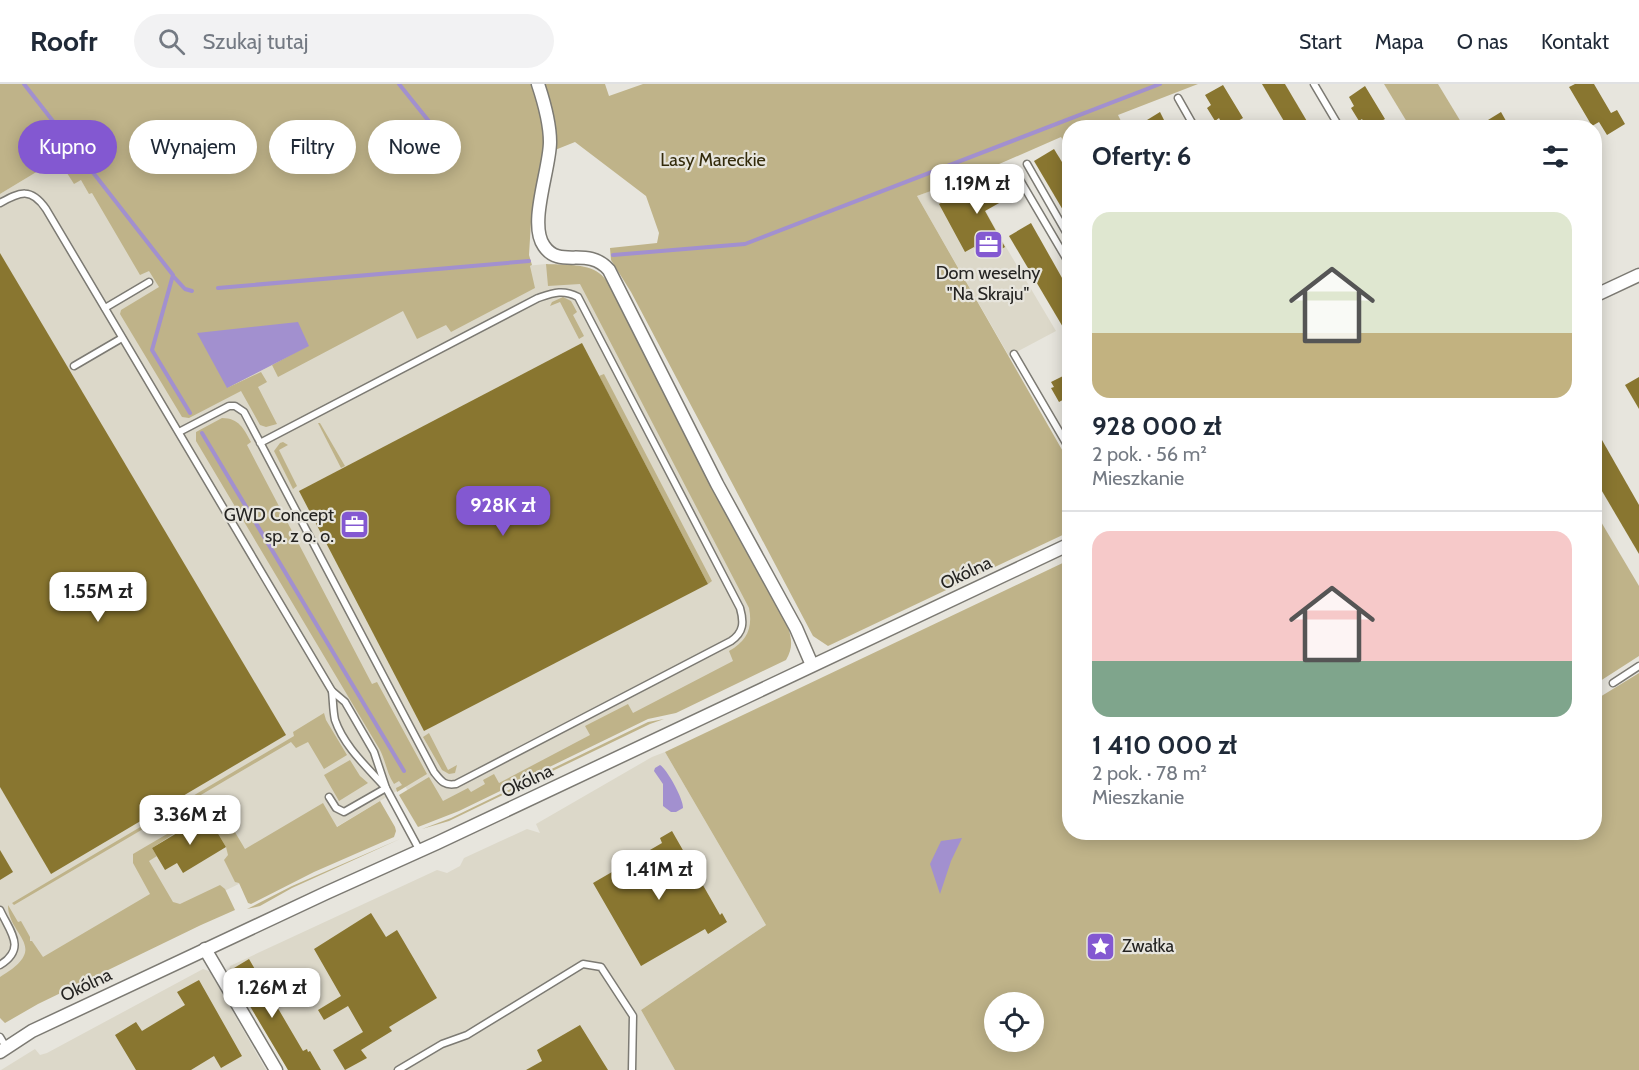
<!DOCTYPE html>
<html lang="pl">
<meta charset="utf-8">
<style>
:root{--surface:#fff;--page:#f2f2f3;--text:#1f2937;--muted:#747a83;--line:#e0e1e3;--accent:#8358d1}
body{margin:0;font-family:Cabin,sans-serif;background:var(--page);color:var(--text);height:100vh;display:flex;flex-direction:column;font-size:22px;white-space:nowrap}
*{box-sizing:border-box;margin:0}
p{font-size:20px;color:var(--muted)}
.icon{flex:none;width:33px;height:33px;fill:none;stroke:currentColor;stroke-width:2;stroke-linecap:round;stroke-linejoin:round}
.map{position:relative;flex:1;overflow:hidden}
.sheet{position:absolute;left:1062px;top:36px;width:540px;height:720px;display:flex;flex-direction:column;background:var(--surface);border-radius:24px;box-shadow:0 3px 15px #0003}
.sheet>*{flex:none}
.hud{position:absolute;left:18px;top:36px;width:570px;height:54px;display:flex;gap:12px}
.buttons{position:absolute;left:984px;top:908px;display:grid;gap:12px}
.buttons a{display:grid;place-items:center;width:60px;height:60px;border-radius:50%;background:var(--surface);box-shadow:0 3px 15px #0003;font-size:30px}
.price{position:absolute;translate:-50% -51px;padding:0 14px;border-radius:12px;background:#fff;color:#222;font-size:20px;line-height:39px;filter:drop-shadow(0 2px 3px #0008)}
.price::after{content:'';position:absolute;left:50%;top:36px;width:18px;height:14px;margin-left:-9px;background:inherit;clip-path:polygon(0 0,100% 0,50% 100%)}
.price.on{background:var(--accent);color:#fff}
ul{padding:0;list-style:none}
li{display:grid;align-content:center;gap:12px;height:318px;padding:0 30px}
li+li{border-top:2px solid var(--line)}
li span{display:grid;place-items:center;height:186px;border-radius:18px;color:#555}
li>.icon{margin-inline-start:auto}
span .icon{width:108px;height:108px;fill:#fffc;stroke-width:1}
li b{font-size:26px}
h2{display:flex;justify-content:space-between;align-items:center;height:72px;padding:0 30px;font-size:26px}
.chip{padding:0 21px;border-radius:27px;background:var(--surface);box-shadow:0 3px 15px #0003;font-size:21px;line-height:54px}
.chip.on{background:var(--accent);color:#fff}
header{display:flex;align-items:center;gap:36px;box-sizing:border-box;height:84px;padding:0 30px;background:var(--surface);border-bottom:2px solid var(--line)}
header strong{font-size:28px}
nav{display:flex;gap:33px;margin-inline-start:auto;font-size:21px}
.search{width:420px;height:54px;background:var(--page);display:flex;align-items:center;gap:15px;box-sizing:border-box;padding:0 21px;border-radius:33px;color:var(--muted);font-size:22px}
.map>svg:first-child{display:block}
.built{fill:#dcd8c9}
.green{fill:#bfb389;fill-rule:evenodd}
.water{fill:#a290cf}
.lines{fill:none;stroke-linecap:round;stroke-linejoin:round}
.stream{stroke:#a290cf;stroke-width:4}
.building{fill:#897630}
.service-casing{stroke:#7c7a73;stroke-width:9}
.minor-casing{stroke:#7c7a73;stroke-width:15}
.service{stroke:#fff;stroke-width:6}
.minor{stroke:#fff;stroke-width:12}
.labels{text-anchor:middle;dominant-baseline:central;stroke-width:4.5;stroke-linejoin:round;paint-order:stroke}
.park-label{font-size:18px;fill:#332b0b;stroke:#e7e5dd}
.poi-label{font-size:18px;fill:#252422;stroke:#e7e5dd}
.street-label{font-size:18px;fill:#252422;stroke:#e7e5dd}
</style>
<header>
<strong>Roofr</strong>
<div class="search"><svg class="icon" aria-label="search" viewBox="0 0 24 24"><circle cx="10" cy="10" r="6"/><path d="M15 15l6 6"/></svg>Szukaj tutaj</div>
<nav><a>Start</a><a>Mapa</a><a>O nas</a><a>Kontakt</a></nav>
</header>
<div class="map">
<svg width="1639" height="986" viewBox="0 0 1639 986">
<rect width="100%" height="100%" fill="#e7e5dd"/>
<g class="built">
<path d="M58,75L74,99L81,96L363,198L546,180L577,182L790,563L425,735L405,702L249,795L0,916V110Z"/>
<path d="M967,94L1003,158L1056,247L1009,272L917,112Z"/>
<path d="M665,668L766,841L641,926L675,986H288L229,887L230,882L437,786L447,789L460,782L464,774L527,745L540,749L536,740L652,673Z"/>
<path d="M203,885L209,887L212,891L266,986H1L35,965L40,971L47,969Z"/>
</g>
<g class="green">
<path d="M0,0H532L539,21L545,63L531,138L529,171L532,181L530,182L535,204L451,248L446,241L417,255L403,227L278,293L272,281L309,261L227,304L261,288L267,298L258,303L277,340L266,343L260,341L241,307L189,334L182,333L120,230L121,226L159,203L149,187L140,191L92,109L89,110L81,96L74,100L58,75L0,110Z"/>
<path d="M543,0H605L609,12L643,0H1198L1118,31L1124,43L1070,44L1069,66L1061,53L967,94L917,112L1069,378V448L828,562L813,552L631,208L611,176L610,164L657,159L659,149L646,112L575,58L555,66Z"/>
<path d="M1384,0H1438L1464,43H1410Z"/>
<path d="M546,180C561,181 586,179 599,189C606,194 611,204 616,212L723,423L788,543C792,556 793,564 786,576L676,629L648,635L459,727L418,743L399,711L429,693L443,717L468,704L471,708L485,700L483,696L494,690L499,699L590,651L585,642L628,620L633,629L733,577L729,567C747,557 753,544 749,524L580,200L548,202Z"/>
<path d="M563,213L571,217L577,228L573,231L584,252L579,255L560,218L550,222L552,218Z"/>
<path d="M604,290L712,497L708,500L599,292Z"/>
<path d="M222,334C239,334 244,345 251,358L247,361L372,600L377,598L427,690L397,708L396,704L402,701L399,697L394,700C387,690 386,678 380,666L196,357V348Z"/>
<path d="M318,339H320L345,382L341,384Z"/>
<path d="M283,358L288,361L279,366L297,402L293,405L274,367L280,359Z"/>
<path d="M1594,426L1639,502V572L1597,599L1594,596Z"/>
<path d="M1069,476L1070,748H1594L1595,616L1639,589V986H675L641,926L766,841L665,668ZM994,918H1034V957H994Z"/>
<path d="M324,629L326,636L347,671L324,685L308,658L296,664L291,658L14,821L12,819L294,652L293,648Z"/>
<path d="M664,635L650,640L449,737L422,745L451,734L648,638Z"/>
<path d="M429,649L448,686L457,681L455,689L449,690L442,686L423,653Z"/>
<path d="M350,676L360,692L368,699L339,717L324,691Z"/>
<path d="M380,717L395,743L396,747L394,753L314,788L251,820L248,819L239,799L235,798L224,776L228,771L226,763L206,729L152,764L157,772L149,777L173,818L180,820L220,801L225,805L235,826L201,841L38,920L5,939L0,934V893C52,862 8,853 8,821L18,838L21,837L30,853V857H32L43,873L150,810L133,779V770L213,723L219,730L223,728L245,765L323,719L337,743Z"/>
<path d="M400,755L292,804L260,822L247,825L292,802Z"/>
</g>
<g class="water">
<path d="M298,238L309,262L227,304L197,249Z"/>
<path d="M660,681C667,685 684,716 683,724L676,728H671L663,722V700L654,687L655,684Z"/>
<path d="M962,754L951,777L940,810L930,780L941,757Z"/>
</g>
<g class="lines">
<g class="stream">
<path d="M24,0L173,191L152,266L190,329"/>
<path d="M399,0L456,71"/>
<path d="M613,171L745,160L1160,0"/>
<path d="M173,192L185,205L192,207"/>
<path d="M218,204L529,177"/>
<path d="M202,349L404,687"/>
</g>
</g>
<g class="building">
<path d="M1262,0H1285L1311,44H1288Z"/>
<path d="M1575,0H1594L1611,29L1617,26L1625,40L1607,51L1599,38L1592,42L1569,3Z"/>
<path d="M1223,1L1243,34L1226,44H1224L1219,34L1215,37L1207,24L1211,21L1205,11Z"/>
<path d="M1365,2L1385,35L1369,44H1367L1362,35L1359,37L1351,24L1354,22L1349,13Z"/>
<path d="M1160,28L1168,44H1134Z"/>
<path d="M1501,28L1510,44H1475Z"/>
<path d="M1054,65L1070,91V138L1034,77Z"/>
<path d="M1003,90L1015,110L985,127L1005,163L989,172L987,167L979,171L974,163L965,168L939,120L971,102L974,107Z"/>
<path d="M1031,139L1070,208V255L1009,152Z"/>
<path d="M0,169L286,651L51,790L0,703Z"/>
<path d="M582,259L708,500L424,647L299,407Z"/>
<path d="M1063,292L1066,297L1070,295V312L1059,318L1051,304L1054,303L1051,298Z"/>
<path d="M1639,293V325L1625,301Z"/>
<path d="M1594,342L1639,421V470L1599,402L1594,390Z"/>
<path d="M207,731L226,763L183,789L177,779L165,786L152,764Z"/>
<path d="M672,747L720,831L722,829L727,838L708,850L705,845L641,882L593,799L662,759L660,754Z"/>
<path d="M0,766L13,788L0,796Z"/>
<path d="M371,829L386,853L397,846L437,914L389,943L392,947L361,966L367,974L345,986L333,966L363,948L348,922L324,936L318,926L341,912L314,865Z"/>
<path d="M249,875L303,967L307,965L308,968L310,967L321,986H288L229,887Z"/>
<path d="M199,896L242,972L221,984L214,972L191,986H136L115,951L136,938L142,947L185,921L177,908Z"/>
<path d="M580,941L608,986H526L542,977L537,966Z"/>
</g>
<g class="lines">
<defs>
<g id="service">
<path d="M1314,0L1340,44"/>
<path d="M1178,14L1195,44"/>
<path d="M1027,80L1070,155"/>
<path d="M1020,96L1070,181"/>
<path d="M0,119C20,108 31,103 46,125L332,607L345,618L374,668L386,704L420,767"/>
<path d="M105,224L149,198"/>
<path d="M1014,270L1070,366"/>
<path d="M74,282L122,254"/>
<path d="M179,348L229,322H235L244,328L434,688C441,697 444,702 456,700L731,557C744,548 744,538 740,524L578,213C563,205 553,209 538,214L260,359"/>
<path d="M1613,599L1639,582"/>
<path d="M332,607C333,616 333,627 335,636C344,662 366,682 384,702"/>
<path d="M329,713L336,724L344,728L386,704"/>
<path d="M0,826C10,848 27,864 0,881"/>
<path d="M0,953L6,963"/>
<path d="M398,986L442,960L467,951L583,880L601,883L633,932L632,986"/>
</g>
<g id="minor">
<path d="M538,0C544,18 550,39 550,58C550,85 528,140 544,162C560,186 587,161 609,186L717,400L796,544L812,581"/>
<path d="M1594,212L1639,191"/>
<path d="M205,865L276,986"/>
<path d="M0,968L32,947L326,809L437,759L1070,460"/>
</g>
</defs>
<use href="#service" class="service-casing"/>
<use href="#minor" class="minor-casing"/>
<use href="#service" class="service"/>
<use href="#minor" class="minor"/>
</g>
<defs>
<symbol id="office-square" viewBox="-11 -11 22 22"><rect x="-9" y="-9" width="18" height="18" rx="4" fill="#8358d1" stroke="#e7e5dd"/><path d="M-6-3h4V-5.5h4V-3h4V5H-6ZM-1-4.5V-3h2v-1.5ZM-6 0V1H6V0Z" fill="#fff"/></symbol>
<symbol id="sight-square" viewBox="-11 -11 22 22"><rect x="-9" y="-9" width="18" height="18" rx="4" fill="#8358d1" stroke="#e7e5dd"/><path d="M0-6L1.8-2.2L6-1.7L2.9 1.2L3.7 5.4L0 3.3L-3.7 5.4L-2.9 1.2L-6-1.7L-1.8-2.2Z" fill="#fff"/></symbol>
</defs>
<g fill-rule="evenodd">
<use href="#office-square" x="972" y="144" width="33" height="33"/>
<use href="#office-square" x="338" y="424" width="33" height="33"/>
<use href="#sight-square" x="1084" y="846" width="33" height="33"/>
</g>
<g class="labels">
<g class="park-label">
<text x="713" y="76">Lasy Mareckie</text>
</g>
<g class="poi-label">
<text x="988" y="189">Dom weselny<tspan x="988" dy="21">"Na Skraju"</tspan></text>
<text x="334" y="431" text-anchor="end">GWD Concept<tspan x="334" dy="21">sp. z o. o.</tspan></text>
<text x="1122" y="862" text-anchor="start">Zwałka</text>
</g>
<g class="street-label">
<text transform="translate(966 489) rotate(-25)">Okólna</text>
<text transform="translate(527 697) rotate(-25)">Okólna</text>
<text transform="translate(86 901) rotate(-25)">Okólna</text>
</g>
</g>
</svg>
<div class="buttons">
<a><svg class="icon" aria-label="locate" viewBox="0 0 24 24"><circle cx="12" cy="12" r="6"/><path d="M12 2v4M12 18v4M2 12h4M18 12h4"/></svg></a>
</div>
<b class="price" style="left:977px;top:131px">1.19M zł</b>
<b class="price on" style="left:503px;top:453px">928K zł</b>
<b class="price" style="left:98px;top:539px">1.55M zł</b>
<b class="price" style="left:190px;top:762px">3.36M zł</b>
<b class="price" style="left:659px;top:817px">1.41M zł</b>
<b class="price" style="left:272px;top:935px">1.26M zł</b>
<div class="hud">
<a class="chip on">Kupno</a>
<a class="chip">Wynajem</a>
<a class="chip">Filtry</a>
<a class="chip">Nowe</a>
</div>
<section class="sheet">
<h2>Oferty: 6<svg class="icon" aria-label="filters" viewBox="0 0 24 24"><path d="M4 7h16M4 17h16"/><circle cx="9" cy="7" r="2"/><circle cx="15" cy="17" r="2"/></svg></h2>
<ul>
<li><span style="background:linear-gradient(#dfe7d0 65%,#c2b280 0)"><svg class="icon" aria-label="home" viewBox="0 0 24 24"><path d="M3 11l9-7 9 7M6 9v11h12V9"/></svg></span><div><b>928 000 zł</b><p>2 pok. · 56 m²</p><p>Mieszkanie</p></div></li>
<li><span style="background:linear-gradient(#f6c9c9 70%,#7fa58c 0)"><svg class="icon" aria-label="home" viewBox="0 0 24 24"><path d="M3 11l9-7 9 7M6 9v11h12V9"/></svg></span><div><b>1 410 000 zł</b><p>2 pok. · 78 m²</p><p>Mieszkanie</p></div></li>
</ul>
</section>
</div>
